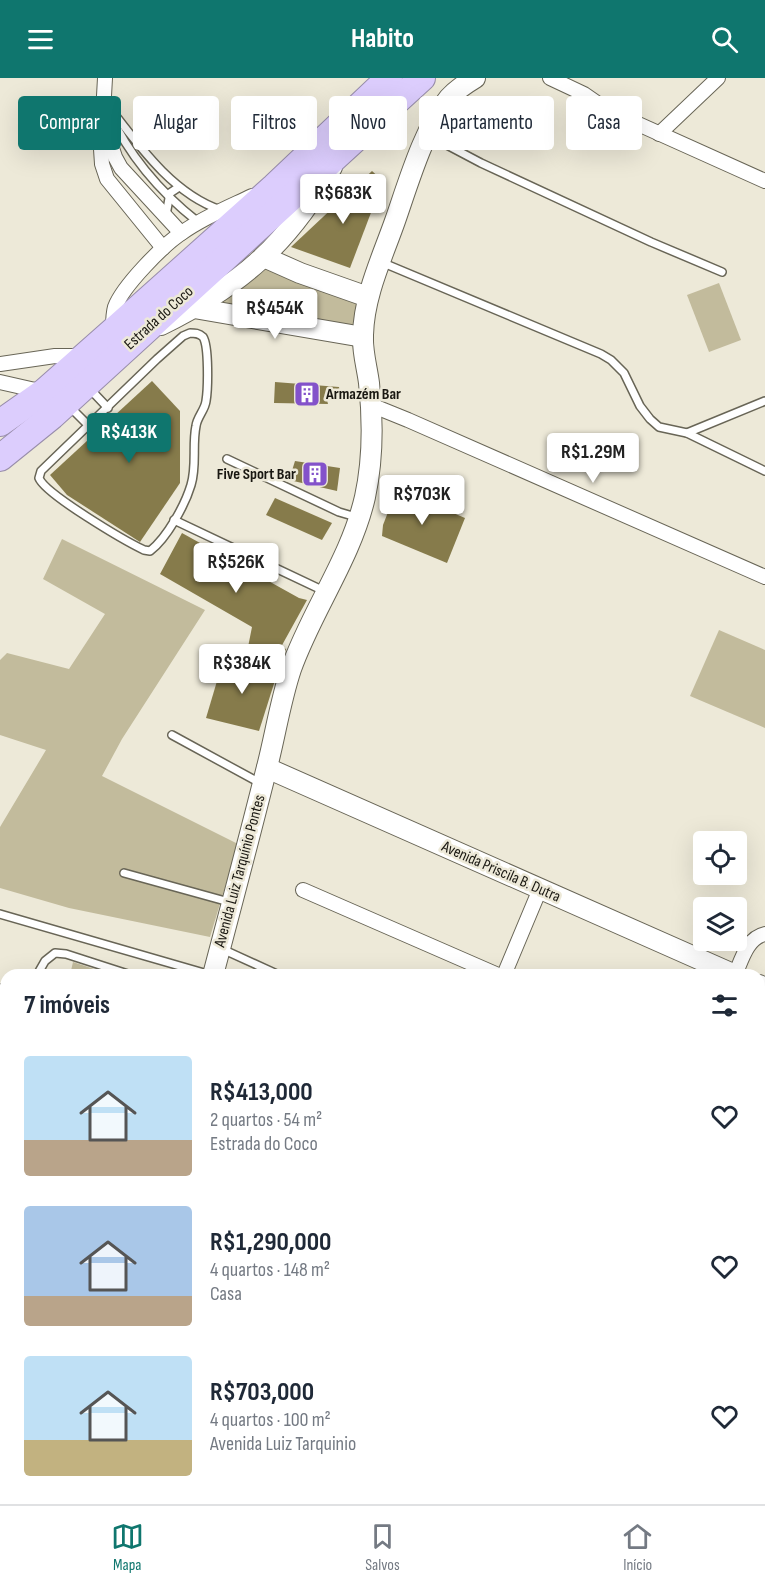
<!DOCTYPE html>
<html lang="pt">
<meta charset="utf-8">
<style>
:root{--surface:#fff;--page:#f6f6f7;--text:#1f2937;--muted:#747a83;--line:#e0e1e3;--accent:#0f766e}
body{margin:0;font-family:"Sofia Sans Condensed",sans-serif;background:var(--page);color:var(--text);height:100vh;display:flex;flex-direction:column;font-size:22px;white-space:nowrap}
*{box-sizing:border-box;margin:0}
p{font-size:20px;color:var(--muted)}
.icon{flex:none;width:33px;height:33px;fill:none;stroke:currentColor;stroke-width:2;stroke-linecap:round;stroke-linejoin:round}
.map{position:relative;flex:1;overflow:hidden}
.side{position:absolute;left:0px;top:891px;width:765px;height:536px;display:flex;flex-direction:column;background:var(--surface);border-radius:18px 18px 0 0;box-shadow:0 6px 24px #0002}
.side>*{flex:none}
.hud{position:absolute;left:18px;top:18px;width:729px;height:54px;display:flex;gap:12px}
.controls{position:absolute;left:693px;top:753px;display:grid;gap:12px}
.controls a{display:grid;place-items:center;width:54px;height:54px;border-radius:6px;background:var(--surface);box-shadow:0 6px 24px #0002;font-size:30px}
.price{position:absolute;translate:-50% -51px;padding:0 14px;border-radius:6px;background:#fff;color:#222;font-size:20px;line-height:39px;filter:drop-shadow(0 2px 3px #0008)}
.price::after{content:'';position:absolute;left:50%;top:36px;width:18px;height:14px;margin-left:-9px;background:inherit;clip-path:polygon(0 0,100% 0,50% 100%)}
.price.active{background:var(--accent);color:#fff}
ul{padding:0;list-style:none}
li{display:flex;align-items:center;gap:18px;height:150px;padding:0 24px}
li span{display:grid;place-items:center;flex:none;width:168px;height:120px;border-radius:6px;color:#555}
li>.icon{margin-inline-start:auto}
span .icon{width:72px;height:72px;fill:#fffc;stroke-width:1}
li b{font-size:26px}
h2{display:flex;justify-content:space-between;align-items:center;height:72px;padding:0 24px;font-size:26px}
.chip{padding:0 21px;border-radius:6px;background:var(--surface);box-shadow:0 6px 24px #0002;font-size:21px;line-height:54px}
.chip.active{background:var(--accent);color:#fff}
header{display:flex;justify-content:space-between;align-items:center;height:78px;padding:0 24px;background:var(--accent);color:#fff;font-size:27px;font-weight:700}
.tab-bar{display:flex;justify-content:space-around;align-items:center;height:84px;border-top:2px solid var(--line);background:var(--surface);font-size:16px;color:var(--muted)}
.tab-bar a{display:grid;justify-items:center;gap:3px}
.tab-bar .active{color:var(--accent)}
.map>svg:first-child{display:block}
.green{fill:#c2bb9c}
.building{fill:#867b4b}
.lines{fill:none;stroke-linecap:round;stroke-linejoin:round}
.lane-casing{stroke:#686556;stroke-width:10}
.street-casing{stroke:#686556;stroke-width:16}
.secondary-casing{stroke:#686556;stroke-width:22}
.highway-casing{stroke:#988daa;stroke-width:28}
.lane{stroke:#fff;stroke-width:7}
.street{stroke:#fff;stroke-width:14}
.secondary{stroke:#fff;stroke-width:20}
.highway{stroke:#dccdfd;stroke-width:26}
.labels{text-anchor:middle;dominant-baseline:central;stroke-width:5;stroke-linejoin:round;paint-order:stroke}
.street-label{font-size:16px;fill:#191711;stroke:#ede9d8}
.poi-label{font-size:16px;font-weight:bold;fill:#191711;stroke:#ede9d8;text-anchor:start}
</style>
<header><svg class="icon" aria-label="menu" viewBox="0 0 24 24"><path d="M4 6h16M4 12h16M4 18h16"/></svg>Habito<svg class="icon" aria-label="search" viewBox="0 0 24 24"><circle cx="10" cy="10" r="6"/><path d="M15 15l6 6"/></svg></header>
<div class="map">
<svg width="765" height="1426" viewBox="0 0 765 1426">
<rect width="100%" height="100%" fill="#ede9d8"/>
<g class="green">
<path d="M266,189L362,224L357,254L221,230L219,221Z"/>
<path d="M719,205L741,262L709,274L687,217Z"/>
<path d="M62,461L205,532L122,661L102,698L238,766L210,859L69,830L0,810V749L46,672L0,657V582L7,575L69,591L105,536L43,501Z"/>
<path d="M719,552L765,572V650L690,618Z"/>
<path d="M73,884L112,897H70Z"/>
<path d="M765,1361V1415L759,1412V1375Z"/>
</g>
<g class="building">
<path d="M372,93L383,103L350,190L291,169Z"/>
<path d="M152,303L180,333V405L140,464L67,417L50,397Z"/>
<path d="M275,304L339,309L341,322H327L328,326L274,325Z"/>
<path d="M295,383L340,390L337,413L289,402Z"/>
<path d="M397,411L465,440L447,485L382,458L383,447Z"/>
<path d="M275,420L332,445L322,462L266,437Z"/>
<path d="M182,455L299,520L307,522L281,569L286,571L280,584L248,569L252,549L160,496Z"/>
<path d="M223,583L278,593L259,653L206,640Z"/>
</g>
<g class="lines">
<defs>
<g id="lane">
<path d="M106,25C137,65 172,116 221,132"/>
<path d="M109,34C129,78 160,114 198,144"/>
<path d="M428,57L481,85L651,164L722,194"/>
<path d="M166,137L170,115L179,109"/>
<path d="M381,184L601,276L611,282L624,295L640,328L650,341L659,349L687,355L765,393"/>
<path d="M190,255C195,255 199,255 203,259C209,268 208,311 206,323C205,332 197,339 196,348C192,367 197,388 191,407C185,427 167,460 150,473L144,472C125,463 45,416 39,400L41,393L157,281L183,258Z"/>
<path d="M89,310L108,330"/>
<path d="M70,329L88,347"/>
<path d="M687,355L765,323"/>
<path d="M227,381L339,434L356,439"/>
<path d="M174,442L324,513"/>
<path d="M172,657L260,705"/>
<path d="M124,795L229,824"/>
<path d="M0,836L211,897"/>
<path d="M222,871L279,897"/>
<path d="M37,897L45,883L55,875L66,876L131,897"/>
<path d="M0,910L6,911"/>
</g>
<g id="street">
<path d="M105,0L101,71L102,86L107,101L163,170"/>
<path d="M550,0L584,16L607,32L765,103"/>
<path d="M105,49L115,79L121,90L181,155"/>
<path d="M659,56L718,0"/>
<path d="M113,251C113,244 113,236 115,229C123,208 164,166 183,154C204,139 229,129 252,118"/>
<path d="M0,286L55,278H82"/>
<path d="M0,304L44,314"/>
<path d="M371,327L408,342L765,499"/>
<path d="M303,812L498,897"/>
<path d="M504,897L540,811"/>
<path d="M735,897C742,881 747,860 765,856"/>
<path d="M0,1084L6,1086"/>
<path d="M759,1184L765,1172"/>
<path d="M0,1202L6,1203"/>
<path d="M573,1420L585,1426"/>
<path d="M343,1426L344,1420"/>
</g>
<g id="secondary">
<path d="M264,179L300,195L368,219"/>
<path d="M194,230L363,259"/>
<path d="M161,247C240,208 288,166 332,89"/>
<path d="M267,690L735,897"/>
<path d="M213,897C231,829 249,761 266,693C275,659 280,624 291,591C312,532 351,480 365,419C373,382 373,342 369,305C367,289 362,273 363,257C364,217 382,180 395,143C408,106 424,50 449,20C457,11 465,6 475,0"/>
<path d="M759,907L765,910"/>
<path d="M190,1426L191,1420"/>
</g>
<g id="highway">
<path d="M0,345L44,314L113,253L274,109L389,0"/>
<path d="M0,380L52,338L422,0"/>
</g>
</defs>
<use href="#lane" class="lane-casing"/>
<use href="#street" class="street-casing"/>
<use href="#secondary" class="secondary-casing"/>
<use href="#highway" class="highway-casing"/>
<use href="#lane" class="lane"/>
<use href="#street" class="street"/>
<use href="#secondary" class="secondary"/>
<use href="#highway" class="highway"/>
</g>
<defs>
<symbol id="building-square" viewBox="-11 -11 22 22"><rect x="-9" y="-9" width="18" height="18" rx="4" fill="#8352ca" stroke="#ede9d8"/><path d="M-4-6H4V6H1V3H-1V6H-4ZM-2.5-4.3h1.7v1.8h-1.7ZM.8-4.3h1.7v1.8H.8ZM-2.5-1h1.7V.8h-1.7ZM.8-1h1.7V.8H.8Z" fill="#fff"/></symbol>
</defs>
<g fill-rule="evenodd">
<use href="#building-square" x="292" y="301" width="30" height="30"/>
<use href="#building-square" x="300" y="381" width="30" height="30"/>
</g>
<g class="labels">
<g class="street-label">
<text transform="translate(159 240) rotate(-42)">Estrada do Coco</text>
<text transform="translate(240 793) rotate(-75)">Avenida Luiz Tarquínio Pontes</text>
<text transform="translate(501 794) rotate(24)">Avenida Priscila B. Dutra</text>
</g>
<g class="poi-label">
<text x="326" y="316">Armazém Bar</text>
<text x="296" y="396" text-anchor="end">Five Sport Bar</text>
</g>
</g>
</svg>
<div class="controls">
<a><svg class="icon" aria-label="locate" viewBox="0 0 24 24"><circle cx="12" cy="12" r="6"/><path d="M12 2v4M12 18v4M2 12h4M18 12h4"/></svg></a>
<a><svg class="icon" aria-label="layers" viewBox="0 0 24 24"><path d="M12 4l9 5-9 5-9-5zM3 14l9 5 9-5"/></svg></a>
</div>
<b class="price" style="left:343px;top:147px">R$683K</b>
<b class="price" style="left:275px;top:262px">R$454K</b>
<b class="price active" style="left:129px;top:386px">R$413K</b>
<b class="price" style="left:593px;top:406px">R$1.29M</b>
<b class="price" style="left:422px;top:448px">R$703K</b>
<b class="price" style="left:236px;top:516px">R$526K</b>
<b class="price" style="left:242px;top:617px">R$384K</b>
<div class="hud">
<a class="chip active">Comprar</a>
<a class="chip">Alugar</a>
<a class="chip">Filtros</a>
<a class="chip">Novo</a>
<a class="chip">Apartamento</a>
<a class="chip">Casa</a>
</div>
<section class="side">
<h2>7 imóveis<svg class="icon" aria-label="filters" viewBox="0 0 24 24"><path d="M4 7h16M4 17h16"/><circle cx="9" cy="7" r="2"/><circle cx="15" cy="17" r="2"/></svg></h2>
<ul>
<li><span style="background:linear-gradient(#bfe0f5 70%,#b9a48a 0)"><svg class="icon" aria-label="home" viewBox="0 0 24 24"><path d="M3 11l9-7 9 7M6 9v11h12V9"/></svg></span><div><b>R$413,000</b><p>2 quartos · 54 m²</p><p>Estrada do Coco</p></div><svg class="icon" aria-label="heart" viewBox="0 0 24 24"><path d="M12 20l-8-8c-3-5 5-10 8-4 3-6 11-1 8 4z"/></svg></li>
<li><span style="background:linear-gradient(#a9c7e8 75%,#b9a48a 0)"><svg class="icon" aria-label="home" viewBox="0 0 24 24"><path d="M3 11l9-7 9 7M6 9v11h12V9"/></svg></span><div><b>R$1,290,000</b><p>4 quartos · 148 m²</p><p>Casa</p></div><svg class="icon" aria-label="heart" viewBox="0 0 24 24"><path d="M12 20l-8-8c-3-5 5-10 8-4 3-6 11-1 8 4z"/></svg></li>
<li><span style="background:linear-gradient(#bfe0f5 70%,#c2b280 0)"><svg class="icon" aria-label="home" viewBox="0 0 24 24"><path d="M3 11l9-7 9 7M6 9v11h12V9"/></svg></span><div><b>R$703,000</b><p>4 quartos · 100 m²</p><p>Avenida Luiz Tarquinio</p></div><svg class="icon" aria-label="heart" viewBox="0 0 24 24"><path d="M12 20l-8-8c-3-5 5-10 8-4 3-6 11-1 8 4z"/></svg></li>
</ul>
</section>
</div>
<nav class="tab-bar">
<a class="active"><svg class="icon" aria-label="map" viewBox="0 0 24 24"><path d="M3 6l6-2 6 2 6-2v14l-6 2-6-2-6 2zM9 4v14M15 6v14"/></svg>Mapa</a>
<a><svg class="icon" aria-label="saved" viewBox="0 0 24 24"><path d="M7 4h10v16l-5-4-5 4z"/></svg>Salvos</a>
<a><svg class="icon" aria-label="home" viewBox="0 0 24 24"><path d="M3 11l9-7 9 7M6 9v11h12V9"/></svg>Início</a>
</nav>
